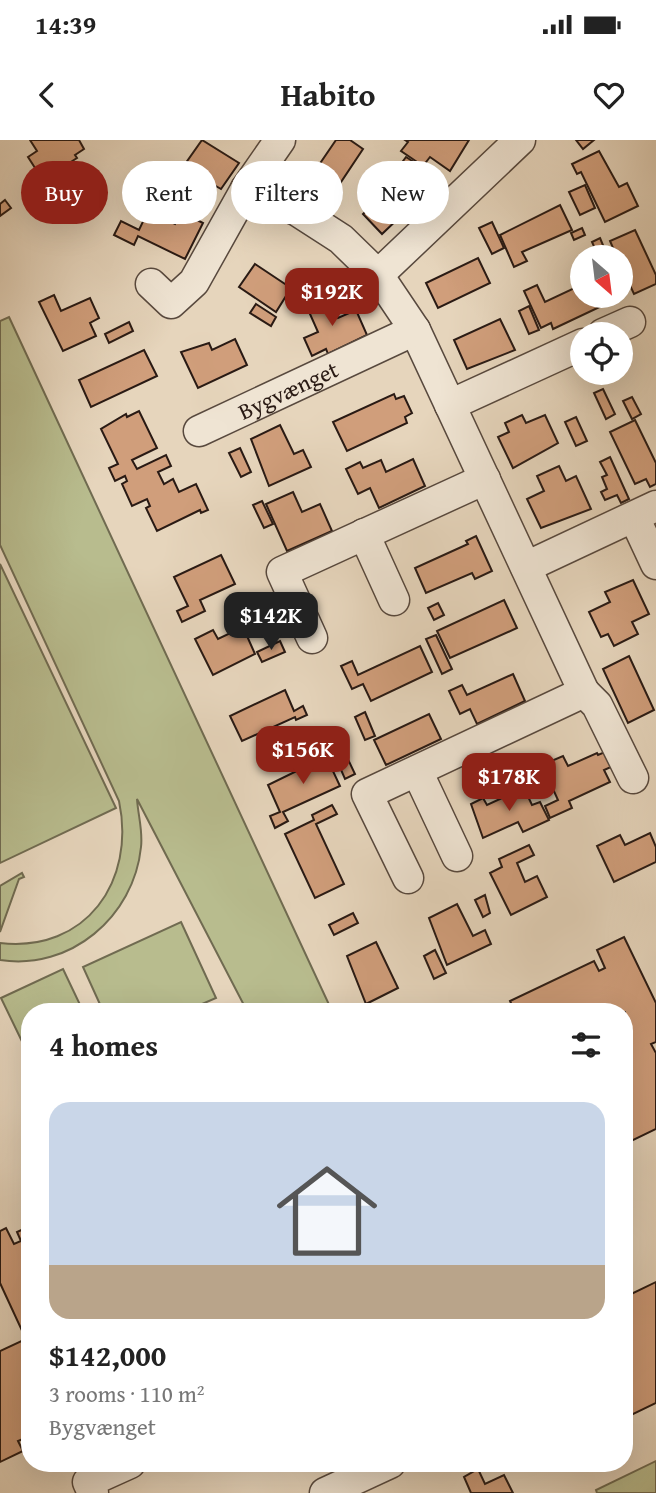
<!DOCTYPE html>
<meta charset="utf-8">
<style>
:root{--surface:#fff;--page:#f2f2f2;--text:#222;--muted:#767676;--accent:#8f2418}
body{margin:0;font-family:"Gentium Book Plus",serif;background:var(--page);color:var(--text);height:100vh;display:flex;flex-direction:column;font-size:26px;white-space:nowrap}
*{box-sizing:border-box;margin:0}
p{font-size:23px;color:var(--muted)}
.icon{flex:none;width:38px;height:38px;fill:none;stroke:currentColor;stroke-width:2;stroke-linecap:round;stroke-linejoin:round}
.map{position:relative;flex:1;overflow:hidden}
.details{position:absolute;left:21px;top:863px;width:612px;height:469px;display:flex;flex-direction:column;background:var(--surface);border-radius:28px;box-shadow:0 7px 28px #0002}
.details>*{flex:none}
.banner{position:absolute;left:21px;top:21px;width:614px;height:63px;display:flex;gap:14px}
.needle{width:46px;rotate:152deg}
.tools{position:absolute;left:570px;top:105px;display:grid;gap:14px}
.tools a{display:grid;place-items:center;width:63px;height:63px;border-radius:50%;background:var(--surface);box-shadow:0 7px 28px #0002;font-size:35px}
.price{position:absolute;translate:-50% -60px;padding:0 16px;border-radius:14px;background:var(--accent);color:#fff;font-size:23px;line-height:46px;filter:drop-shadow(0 2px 4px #0008)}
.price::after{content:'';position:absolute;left:50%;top:42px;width:21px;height:16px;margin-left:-10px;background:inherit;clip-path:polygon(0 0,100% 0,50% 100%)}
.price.selected{background:#222;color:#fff}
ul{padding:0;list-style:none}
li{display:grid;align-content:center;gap:14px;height:371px;padding:0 28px}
li span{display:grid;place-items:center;height:217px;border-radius:21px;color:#555}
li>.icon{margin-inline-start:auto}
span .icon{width:126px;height:126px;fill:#fffc;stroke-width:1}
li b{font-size:30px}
h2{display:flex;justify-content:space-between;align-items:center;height:84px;padding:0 28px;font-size:30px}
.pill{padding:0 24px;border-radius:32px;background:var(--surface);box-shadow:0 7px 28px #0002;font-size:24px;line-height:63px}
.pill.selected{background:var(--accent);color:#fff}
.status{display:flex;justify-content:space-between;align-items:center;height:49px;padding:0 35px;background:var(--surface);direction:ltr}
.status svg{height:19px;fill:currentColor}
header{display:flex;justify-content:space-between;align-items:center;height:91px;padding:0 28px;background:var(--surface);font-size:32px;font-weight:700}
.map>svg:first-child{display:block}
.green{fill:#b8bc8e;stroke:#706b51;stroke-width:2}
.building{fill:#d09e7b;stroke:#291a14;stroke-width:2}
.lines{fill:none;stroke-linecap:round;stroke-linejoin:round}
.minor-casing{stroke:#58493e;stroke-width:33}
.minor{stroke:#efe4d3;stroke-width:30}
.labels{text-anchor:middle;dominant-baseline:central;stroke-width:5;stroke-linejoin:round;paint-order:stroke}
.street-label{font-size:23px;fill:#291a14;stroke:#efe4d3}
</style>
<div class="status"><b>14:39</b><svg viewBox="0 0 49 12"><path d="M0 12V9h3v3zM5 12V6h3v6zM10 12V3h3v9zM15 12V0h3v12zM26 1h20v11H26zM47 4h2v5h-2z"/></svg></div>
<header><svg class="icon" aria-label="back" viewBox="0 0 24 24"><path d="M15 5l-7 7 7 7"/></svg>Habito<svg class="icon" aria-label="heart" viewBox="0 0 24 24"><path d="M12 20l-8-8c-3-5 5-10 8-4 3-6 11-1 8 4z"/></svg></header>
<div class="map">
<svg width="656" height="1353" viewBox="0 0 656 1353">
<rect width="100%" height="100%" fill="#e6d5bc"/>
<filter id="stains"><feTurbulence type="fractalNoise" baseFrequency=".00286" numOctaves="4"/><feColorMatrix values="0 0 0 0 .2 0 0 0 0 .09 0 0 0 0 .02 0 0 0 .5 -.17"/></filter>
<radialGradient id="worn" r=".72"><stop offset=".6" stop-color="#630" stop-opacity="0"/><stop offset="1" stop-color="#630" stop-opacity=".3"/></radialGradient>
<g class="green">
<path d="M9,177L332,871H247L137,659C138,675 143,691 141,707C134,777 70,831 0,820V803C86,813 136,741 119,661L0,405V181Z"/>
<path d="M0,424L116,668L0,723Z"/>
<path d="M22,733L24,737L19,739L0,792V746Z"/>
<path d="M181,782L216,858L186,871H103L83,827Z"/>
<path d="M63,829L83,871L30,872V918L1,858Z"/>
<path d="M656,1321V1353H597L596,1350Z"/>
</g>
<g class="building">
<path d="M30,0H79L84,9L75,15L77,18L52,34L53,37L65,29L67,32L46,45L28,17L37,11Z"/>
<path d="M202,0L239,23L221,49L183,27Z"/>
<path d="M336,0H350L363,9L331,57L308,41Z"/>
<path d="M405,0H469L450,31L430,17L423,26L401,11L408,2Z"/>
<path d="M576,0H594L583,9Z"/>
<path d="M599,11L619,47L627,43L638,66L605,82L581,32L577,34L572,24Z"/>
<path d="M406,17L428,31L420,42L414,43L424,54L382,94L363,74L379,59L372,51L391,33L399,41L407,34L398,28Z"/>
<path d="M164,23L186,32L181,45L159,36Z"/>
<path d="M585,45L595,68L580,75L569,52Z"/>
<path d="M195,54L212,61L208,70L192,62Z"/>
<path d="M5,60L11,68L0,76V64Z"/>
<path d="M560,65L572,90L522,112L527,121L514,127L500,95Z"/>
<path d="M148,71L175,84L181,72L203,83L185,119L138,96L134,105L114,95L121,81L139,90Z"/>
<path d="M492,82L504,108L492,114L479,88Z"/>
<path d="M582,88L585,95L574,100L571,93Z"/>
<path d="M635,90L656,135V144L634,154L621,126V117H617L610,101Z"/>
<path d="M600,98L605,110L597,113L592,102Z"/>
<path d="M478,118L490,143L438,168L426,143Z"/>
<path d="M255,124L291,148L276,172L239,147Z"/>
<path d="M583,144V156H603L606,164L553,189L551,183L541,188L524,151L537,145L545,162Z"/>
<path d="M54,155L61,171L90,158L99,178L90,183L96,196L63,211L39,162Z"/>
<path d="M327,155L338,178L356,170L367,195L328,214L326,209L312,216L304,198L318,192L306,165Z"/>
<path d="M256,164L276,177L271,186L250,173Z"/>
<path d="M529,166L539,190L529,194L519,171Z"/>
<path d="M500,179L515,210L467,229L454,200Z"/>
<path d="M129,182L133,191L109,203L105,194Z"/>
<path d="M235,199L247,225L198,248L181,212L209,203L212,210Z"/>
<path d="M144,210L157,236L91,267L79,240Z"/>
<path d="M603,249L615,274L606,279L594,253Z"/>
<path d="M394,254L396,259L404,256L412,273L405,277L407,283L347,311L333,282Z"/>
<path d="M632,257L641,274L632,279L623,261Z"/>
<path d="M139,271L157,308L132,320L137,329L166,315L171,326L158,332L164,344L173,339L179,352L196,344L208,370L201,373L200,370L157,391L146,368L150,366L147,359L132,366L122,344L127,341L125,336L115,341L109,328L118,324L101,289L126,274L127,277Z"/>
<path d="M522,275L526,283L545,275L558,303L513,328L498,297L509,292L505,283Z"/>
<path d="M576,277L587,301L576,306L565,282Z"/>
<path d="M635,280L656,323V344L650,347L646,339L635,344L610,292Z"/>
<path d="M280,285L294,314L303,310L311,327L269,346L251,299Z"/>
<path d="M240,308L251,332L241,337L229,313Z"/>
<path d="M610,317L629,359L621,363L617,355L605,360L601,352L607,349L602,337L607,335L600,322Z"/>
<path d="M413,319L425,346L379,368L370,348L358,354L346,329L360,322L363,328L381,320L386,332Z"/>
<path d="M559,326L566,341L576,336L591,369L541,388L527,359L544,351L537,336Z"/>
<path d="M293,352L302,372L320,364L332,391L287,411L266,364Z"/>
<path d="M262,361L273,384L264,388L253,365Z"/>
<path d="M476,396L492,431L475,439L472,433L426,453L415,428L468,404L466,401Z"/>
<path d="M221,415L235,444L200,460L205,471L182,482L177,471L188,466L174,437Z"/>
<path d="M633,440L649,474L632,482L638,494L614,506L608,494L601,497L589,472L610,462L605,452Z"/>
<path d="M504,460L517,488L450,518L437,491Z"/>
<path d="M438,463L444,475L434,480L428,468Z"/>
<path d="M243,487L255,514L213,535L195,499L213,490L218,499Z"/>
<path d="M436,495L452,529L442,534L426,499Z"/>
<path d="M280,501L285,512L262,522L257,512Z"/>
<path d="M420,506L432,532L371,561L363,544L352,549L341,526L352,521L358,535Z"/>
<path d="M629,516L654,570L628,583L603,529Z"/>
<path d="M513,534L525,561L477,584L470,569L460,574L449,551L462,545L467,555Z"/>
<path d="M285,550L294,571L303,566L307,575L296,580L295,577L242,601L230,576Z"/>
<path d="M365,572L375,596L365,600L355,577Z"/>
<path d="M429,574L441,599L386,625L374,600Z"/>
<path d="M344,611L355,634L345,639L335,616Z"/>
<path d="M324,612L340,646L283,672L288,681L275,688L270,676L280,672L268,645L307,626L305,621Z"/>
<path d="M605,612L611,627L604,630L610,642L569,661L572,668L550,678L545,666L558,660L542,625L563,616L568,626L597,613L598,615Z"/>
<path d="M524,648L532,665L540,662L549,680L523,692L518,682L483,698L471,664L483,658L487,665Z"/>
<path d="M332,665L337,674L316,684L344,744L315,758L285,694L314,680L312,675Z"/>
<path d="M650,693L656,707V722L614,742L597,706L620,695L625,705Z"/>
<path d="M529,705L534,715L517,723L525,742L537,736L547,757L511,775L490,733L502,727L499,719Z"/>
<path d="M485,755L490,773L483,777L475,760Z"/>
<path d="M457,764L473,796L485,790L491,804L447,825L429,778Z"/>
<path d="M353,773L358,783L334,795L329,785Z"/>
<path d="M624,797L656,863V902L651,904L656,913V989L625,1004V872H515L510,861L594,821L599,831L605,828L597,810Z"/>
<path d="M376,802L398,848L366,864L347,816Z"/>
<path d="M435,810L446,833L434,839L424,816Z"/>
<path d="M30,1086V1192L24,1195L0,1143V1091L6,1088L14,1104L21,1101L17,1092Z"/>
<path d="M656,1142V1263L625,1278V1157Z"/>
<path d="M30,1197V1296L18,1301L23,1311L0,1322V1211Z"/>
<path d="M478,1329L485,1344L504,1335L513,1353H471L464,1337Z"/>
</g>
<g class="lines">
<defs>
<g id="minor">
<path d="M246,49L296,70L341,99L378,135L415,190L584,552L367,654L408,738"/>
<path d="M378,135L520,0"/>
<path d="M151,144L171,163L194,142L246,49L280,0"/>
<path d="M603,194L630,182"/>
<path d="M450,265L583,204"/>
<path id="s1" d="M199,291L415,190"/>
<path d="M634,377L656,424"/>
<path d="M364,394L394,460"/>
<path d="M526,427L656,366"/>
<path d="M312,498L282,432L485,339"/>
<path d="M584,552L597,565L633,638"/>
<path d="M417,631L457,716"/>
<path d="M93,1353L88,1342L130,1323"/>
<path d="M325,1353L390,1323"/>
</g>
</defs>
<use href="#minor" class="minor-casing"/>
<use href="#minor" class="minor"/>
</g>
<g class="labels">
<g class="street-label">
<text stroke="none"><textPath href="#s1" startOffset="98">Bygvænget</textPath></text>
</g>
</g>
<rect width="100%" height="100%" filter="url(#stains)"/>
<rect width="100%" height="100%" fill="url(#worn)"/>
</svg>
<div class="tools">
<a><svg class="needle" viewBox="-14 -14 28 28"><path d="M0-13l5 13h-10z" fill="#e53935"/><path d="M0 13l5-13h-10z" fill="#767676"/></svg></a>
<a><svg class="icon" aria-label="locate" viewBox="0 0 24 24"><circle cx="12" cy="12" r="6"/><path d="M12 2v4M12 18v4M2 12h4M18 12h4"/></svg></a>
</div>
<b class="price" style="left:332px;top:188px">$192K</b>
<b class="price selected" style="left:271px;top:512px">$142K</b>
<b class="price" style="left:303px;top:646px">$156K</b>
<b class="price" style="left:509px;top:673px">$178K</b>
<div class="banner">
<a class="pill selected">Buy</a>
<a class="pill">Rent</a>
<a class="pill">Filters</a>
<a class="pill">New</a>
</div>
<section class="details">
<h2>4 homes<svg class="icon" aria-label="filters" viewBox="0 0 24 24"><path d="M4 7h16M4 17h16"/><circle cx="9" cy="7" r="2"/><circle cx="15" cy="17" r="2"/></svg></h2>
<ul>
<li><span style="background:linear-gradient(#c9d6e8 75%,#b9a48a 0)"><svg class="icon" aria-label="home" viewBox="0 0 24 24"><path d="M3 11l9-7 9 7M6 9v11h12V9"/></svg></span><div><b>$142,000</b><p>3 rooms · 110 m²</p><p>Bygvænget</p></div></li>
</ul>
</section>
</div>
